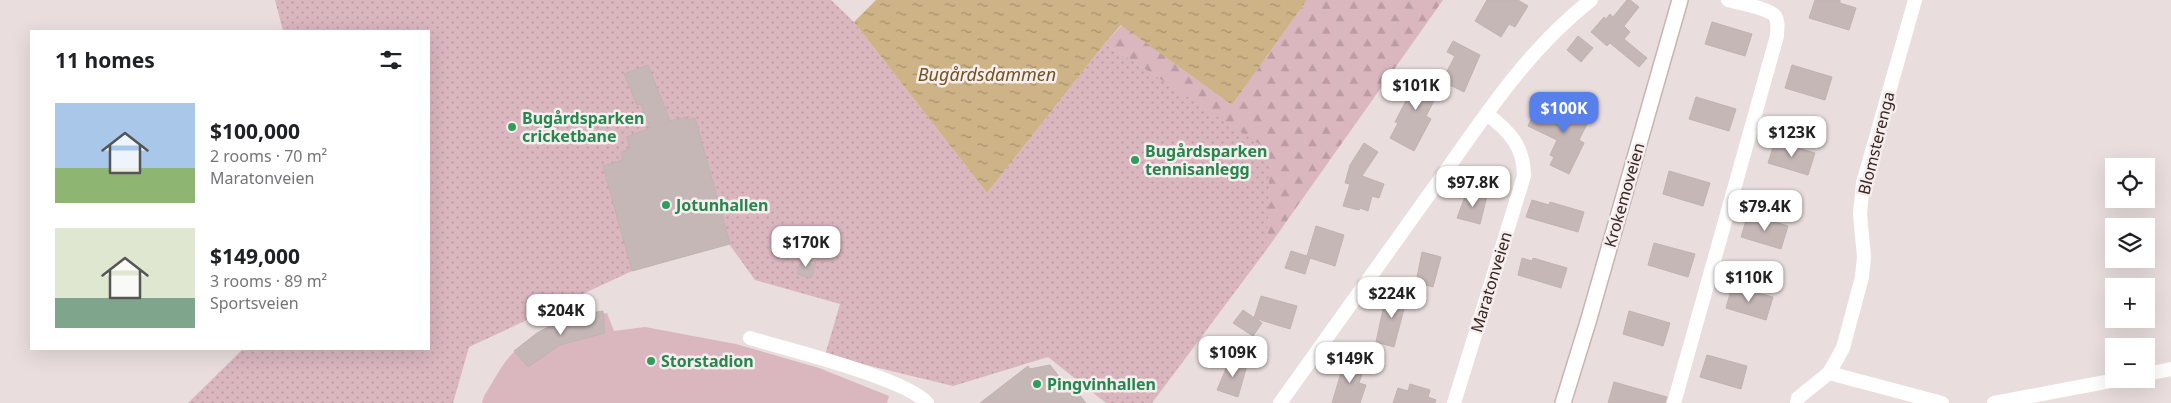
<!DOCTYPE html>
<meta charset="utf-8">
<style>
:root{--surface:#fff;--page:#f6f6f6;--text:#202124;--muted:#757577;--accent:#5880ec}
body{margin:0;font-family:"Noto Sans",sans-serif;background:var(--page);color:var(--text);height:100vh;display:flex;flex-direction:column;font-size:19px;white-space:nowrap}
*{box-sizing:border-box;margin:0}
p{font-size:16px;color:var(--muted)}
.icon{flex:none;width:28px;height:28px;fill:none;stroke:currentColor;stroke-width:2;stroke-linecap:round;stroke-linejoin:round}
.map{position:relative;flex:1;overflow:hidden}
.sheet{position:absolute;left:30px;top:30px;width:400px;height:320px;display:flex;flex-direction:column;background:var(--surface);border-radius:0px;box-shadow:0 5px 20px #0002}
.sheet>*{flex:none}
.tools{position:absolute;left:2105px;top:158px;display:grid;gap:10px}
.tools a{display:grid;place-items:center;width:50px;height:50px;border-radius:0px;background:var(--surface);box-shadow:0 5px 20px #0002;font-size:25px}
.price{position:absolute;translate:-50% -42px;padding:0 11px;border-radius:10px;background:#fff;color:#222;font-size:16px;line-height:32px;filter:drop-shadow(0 1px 2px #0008)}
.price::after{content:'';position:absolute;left:50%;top:30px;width:15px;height:11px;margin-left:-8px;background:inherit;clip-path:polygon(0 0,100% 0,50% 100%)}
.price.current{background:var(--accent);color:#fff}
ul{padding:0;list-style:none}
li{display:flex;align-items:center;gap:15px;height:125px;padding:0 25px}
li span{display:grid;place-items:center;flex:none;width:140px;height:100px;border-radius:0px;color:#555}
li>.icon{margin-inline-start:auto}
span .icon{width:60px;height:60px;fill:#fffc;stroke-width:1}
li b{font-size:21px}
h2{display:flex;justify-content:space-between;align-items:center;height:60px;padding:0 25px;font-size:21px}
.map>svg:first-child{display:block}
.grass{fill:#dab6bf}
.forest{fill:url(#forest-firs)}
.park{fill:url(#park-dots)}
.water{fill:url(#water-ripples)}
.building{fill:#c6b7b7;stroke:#c2b2b0}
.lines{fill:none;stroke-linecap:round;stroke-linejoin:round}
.secondary-casing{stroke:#c8b4b1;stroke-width:18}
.street{stroke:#fff;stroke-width:14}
.secondary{stroke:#fff;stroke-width:15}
.leisure-dot{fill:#2e9e5b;stroke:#f6edee;stroke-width:2}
.labels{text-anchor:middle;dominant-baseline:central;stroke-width:5;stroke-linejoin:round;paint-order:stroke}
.leisure-label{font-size:16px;font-weight:bold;fill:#27864d;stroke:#f6edee;text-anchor:start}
.street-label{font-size:16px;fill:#372520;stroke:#f6edee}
.water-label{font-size:18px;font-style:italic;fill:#70531d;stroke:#f6edee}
</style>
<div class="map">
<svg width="2171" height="403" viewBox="0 0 2171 403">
<defs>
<pattern id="forest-firs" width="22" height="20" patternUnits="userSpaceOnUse" patternTransform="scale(1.25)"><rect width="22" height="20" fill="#dab6bf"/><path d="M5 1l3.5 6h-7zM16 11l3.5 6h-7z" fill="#bc9ca4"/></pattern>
<pattern id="park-dots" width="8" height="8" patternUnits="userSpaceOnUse" patternTransform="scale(1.25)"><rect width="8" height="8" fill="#dab6bf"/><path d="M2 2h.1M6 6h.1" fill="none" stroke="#bc9ca4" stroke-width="1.8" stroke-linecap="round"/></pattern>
<pattern id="water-ripples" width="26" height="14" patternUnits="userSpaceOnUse" patternTransform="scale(1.25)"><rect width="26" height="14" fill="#cdb386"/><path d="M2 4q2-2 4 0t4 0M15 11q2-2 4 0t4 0" fill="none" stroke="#a7916d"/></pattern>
</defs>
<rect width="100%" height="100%" fill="#e9dedd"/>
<path class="grass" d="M607,313L614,331L645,327L736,344L819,368L889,396L887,403H482L484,396C493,383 501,365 512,354C538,328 573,319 607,313Z"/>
<path class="forest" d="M1307,0H1443L1267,249L1269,151L1105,43L1122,25L1232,105Z"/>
<path class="park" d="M275,0H831L854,22L987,193L1105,43L1270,151L1267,249L1152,403H1106L1048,357L953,386L825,355L840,304L755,280L729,244L632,271L469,347L453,403H188L243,349H429V31H283Z"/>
<path class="water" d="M876,0H1307L1232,105L1121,25L1105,43L987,193L854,22Z"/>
<g class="building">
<path d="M1487,0H1518L1528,6L1515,27L1509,24L1501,37L1475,21Z"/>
<path d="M1627,0H1630L1639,7L1624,26L1630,32L1624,39L1647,58L1639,67L1610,43L1607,46L1591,32L1604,17L1606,19L1610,14L1613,17Z"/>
<path d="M1815,0H1840V3L1856,8L1849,30L1809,18Z"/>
<path d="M1712,22L1752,34L1745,56L1705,44Z"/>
<path d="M1578,36L1593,48L1581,62L1567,50Z"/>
<path d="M1453,41L1480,55L1464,92L1442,81L1455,56L1447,52Z"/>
<path d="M648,65L670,121L686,117L687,120L695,118L730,244L632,271L603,166L623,160L621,152L630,149L627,137L650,128L641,104L637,105L624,74Z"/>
<path d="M1792,65L1832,77L1825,100L1785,88Z"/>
<path d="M1416,74L1426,79L1429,74L1444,82L1426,116L1431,119L1414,151L1390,138L1398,123L1395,122L1409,95L1404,91Z"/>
<path d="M1696,97L1736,109L1729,131L1689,119Z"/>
<path d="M1575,101L1594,110L1579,140L1584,143L1569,174L1550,165L1554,157L1550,155L1557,140L1528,126L1535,111L1561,123L1567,110L1570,112Z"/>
<path d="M1775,141L1815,153L1808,175L1768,163Z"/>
<path d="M1364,143L1378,152L1362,176L1384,184L1379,198L1372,196L1368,211L1360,208L1359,210L1343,206L1350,184L1345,183L1350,165Z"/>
<path d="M1669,171L1710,183L1703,206L1663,194Z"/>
<path d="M1467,191L1487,196L1480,224L1457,218Z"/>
<path d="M1532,200L1549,205L1550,202L1584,212L1578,232L1526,217Z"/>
<path d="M1748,214L1788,226L1781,249L1741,237Z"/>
<path d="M1316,226L1344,235L1335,266L1310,258L1305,274L1285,268L1291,251L1307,256Z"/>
<path d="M1654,243L1695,254L1688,277L1648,265Z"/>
<path d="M1422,252L1441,257L1433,287L1416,282Z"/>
<path d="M802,258L816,262L811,278L797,274Z"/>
<path d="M1522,258L1532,261L1533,258L1567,268L1561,288L1518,275Z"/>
<path d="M1397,286L1409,290L1394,347L1376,342L1384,305L1392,307Z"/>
<path d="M1732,286L1773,297L1766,320L1726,308Z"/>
<path d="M1261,296L1297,306L1290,329L1254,318Z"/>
<path d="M1243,310L1262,323L1253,336L1233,323Z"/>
<path d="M603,311L605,333L560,345L528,367L514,351L537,333L556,323L579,315Z"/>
<path d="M1629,311L1670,323L1663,346L1623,334Z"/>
<path d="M1707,355L1747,366L1741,389L1700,377Z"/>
<path d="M1230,359L1247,365L1238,397L1217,390Z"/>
<path d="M1345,359L1365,365L1359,383L1366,385L1360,403H1332Z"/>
<path d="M1050,365L1065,384L1070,383L1086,403H980L1028,366L1030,369Z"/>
<path d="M1614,382L1667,397L1665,403H1608Z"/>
<path d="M1410,384L1430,390L1428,397L1436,400L1435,403H1393L1398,388L1408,391Z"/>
</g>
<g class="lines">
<defs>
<path id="secondary" d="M1563,403L1588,322L1680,0"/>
</defs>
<use href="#secondary" class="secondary-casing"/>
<g class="street">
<path d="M750,338C786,349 905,378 927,403"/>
<path d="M1829,373L1942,403"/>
<path d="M2146,374L2171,369"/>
<path d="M1280,403C1333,329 1385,255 1438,182C1484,117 1528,49 1591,0"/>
<path d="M1454,403L1524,176C1524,146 1509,131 1487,114"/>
<path d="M1674,403L1777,36C1777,29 1779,22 1775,16C1768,8 1738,3 1728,0"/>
<path d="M1797,403L1798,398L1829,373L1843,348L1862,277L1864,257L1860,214L1863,183L1915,0"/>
<path d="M1994,403L2121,379"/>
</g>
<use href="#secondary" class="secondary"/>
</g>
<g class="leisure-dot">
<circle cx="512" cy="127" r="5"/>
<circle cx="1135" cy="160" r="5"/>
<circle cx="666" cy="205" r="5"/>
<circle cx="651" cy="361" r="5"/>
<circle cx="1037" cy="384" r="5"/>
</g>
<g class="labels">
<g class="leisure-label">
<text x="522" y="118">Bugårdsparken<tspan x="522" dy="18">cricketbane</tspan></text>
<text x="1145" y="151">Bugårdsparken<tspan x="1145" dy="18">tennisanlegg</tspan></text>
<text x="676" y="205">Jotunhallen</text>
<text x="661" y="361">Storstadion</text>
<text x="1047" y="384">Pingvinhallen</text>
</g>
<g class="street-label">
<text transform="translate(1876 143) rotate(-76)">Blomsterenga</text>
<text transform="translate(1624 195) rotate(-74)">Krokemoveien</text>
<text transform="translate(1491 282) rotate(-73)">Maratonveien</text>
</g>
<g class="water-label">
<text x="987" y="74">Bugårdsdammen</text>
</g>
</g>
</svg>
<div class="tools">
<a><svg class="icon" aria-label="locate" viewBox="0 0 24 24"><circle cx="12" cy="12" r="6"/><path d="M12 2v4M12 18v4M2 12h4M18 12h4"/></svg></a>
<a><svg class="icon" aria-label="layers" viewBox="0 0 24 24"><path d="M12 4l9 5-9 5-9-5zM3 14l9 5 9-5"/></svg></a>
<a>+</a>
<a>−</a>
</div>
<b class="price" style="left:1416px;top:111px">$101K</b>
<b class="price current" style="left:1564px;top:134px">$100K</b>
<b class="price" style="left:1792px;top:158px">$123K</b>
<b class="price" style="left:1473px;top:208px">$97.8K</b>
<b class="price" style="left:1765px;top:232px">$79.4K</b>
<b class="price" style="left:806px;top:268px">$170K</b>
<b class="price" style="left:1749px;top:303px">$110K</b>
<b class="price" style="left:1392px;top:319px">$224K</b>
<b class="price" style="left:561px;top:336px">$204K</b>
<b class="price" style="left:1233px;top:378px">$109K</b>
<b class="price" style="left:1350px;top:384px">$149K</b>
<section class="sheet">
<h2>11 homes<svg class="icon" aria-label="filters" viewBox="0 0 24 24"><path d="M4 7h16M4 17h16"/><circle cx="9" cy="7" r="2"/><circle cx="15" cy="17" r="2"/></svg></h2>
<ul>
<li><span style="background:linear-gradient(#a9c7e8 65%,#8fb573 0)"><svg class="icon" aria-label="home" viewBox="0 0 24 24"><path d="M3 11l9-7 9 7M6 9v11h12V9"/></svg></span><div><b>$100,000</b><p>2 rooms · 70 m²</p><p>Maratonveien</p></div></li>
<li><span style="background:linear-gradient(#dfe7d0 70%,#7fa58c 0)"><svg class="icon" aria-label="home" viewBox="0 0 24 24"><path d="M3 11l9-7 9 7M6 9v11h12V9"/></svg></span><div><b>$149,000</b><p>3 rooms · 89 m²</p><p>Sportsveien</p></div></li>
</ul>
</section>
</div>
